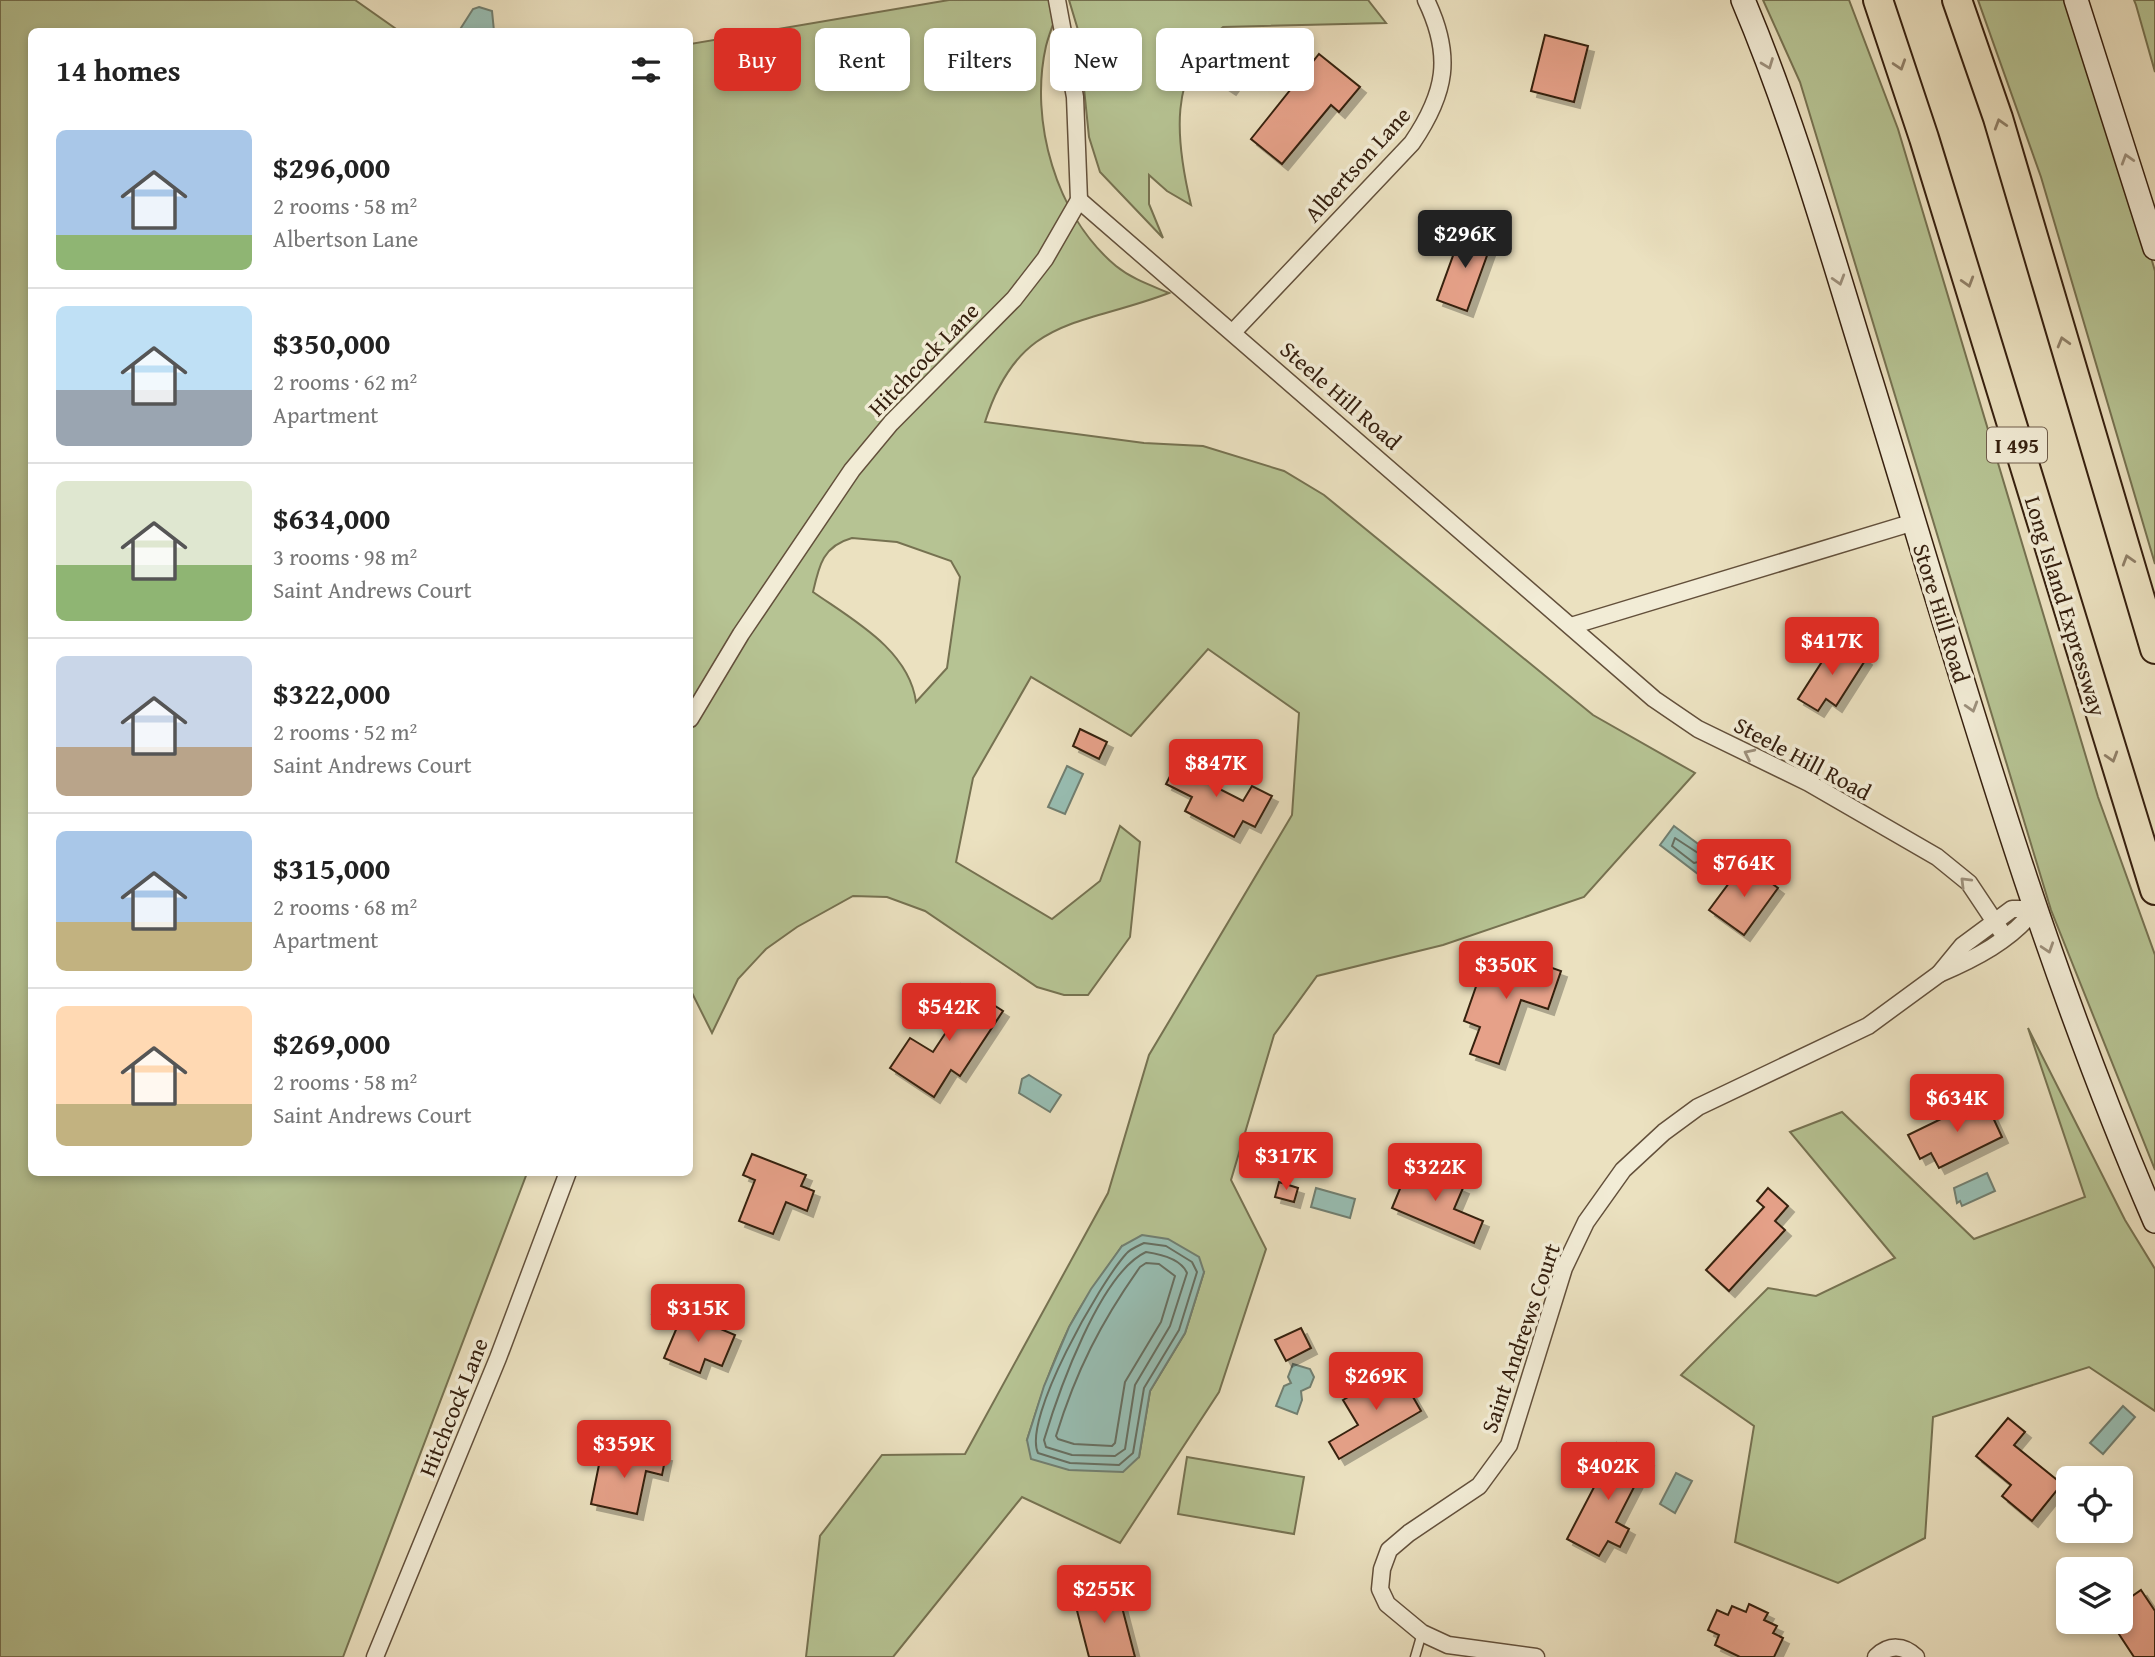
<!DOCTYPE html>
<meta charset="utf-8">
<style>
:root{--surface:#fff;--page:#f2f2f2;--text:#222;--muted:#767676;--line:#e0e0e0;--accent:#d93025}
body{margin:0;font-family:"Gentium Book Plus",serif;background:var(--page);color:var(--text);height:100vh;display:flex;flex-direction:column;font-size:26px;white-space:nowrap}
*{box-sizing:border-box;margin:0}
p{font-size:23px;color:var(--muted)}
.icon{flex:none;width:38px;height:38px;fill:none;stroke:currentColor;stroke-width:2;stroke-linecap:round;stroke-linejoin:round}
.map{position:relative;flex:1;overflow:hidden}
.details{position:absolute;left:28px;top:28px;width:665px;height:1148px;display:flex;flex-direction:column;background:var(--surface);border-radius:10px;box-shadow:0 4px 10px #0003}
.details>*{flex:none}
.guide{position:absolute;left:714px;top:28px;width:665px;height:63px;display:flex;gap:14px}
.controls{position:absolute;left:2056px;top:1466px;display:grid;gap:14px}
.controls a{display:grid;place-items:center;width:77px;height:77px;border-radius:10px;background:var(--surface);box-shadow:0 4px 10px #0003;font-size:35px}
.price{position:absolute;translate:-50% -60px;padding:0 16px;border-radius:7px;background:var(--accent);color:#fff;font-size:23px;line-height:46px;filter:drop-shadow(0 2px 4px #0008)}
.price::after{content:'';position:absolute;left:50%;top:42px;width:21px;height:16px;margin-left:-10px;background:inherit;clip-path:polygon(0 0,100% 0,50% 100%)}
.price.on{background:#222;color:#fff}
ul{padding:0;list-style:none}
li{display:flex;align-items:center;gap:21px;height:175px;padding:0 28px}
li+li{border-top:2px solid var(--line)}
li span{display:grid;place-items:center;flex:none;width:196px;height:140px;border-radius:10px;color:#555}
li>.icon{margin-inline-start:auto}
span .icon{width:84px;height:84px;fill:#fffc;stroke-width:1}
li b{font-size:30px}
h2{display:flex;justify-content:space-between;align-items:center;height:84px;padding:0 28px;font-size:30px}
.pill{padding:0 24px;border-radius:10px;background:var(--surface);box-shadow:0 4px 10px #0003;font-size:24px;line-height:63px}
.pill.on{background:var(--accent);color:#fff}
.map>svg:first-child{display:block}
.green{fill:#b6c393;stroke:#767251;stroke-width:2;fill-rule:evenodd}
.water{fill:#98beb3;stroke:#717f71;stroke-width:2}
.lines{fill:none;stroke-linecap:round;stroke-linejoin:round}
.shore{stroke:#676f61;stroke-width:2}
.building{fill:#e6a189;stroke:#36200f;stroke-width:2;filter:url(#shadow)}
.service-casing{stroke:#63503b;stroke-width:11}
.minor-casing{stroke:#63503b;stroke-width:19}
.secondary-casing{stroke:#36200f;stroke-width:26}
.motorway-casing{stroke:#36200f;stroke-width:32}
.service{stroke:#f2ecd6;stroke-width:8}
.minor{stroke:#f2ecd6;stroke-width:16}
.secondary{stroke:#f2ecd6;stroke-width:23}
.motorway{stroke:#ebe1c0;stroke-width:28}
.oneway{stroke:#9d907c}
.oneway2{stroke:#908068}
.labels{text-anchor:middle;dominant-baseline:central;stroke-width:7;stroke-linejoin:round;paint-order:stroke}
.shield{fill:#f2ecd6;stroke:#6e5d4b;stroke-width:2}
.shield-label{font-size:21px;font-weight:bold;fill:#36200f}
.street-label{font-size:23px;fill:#36200f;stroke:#f2ecd6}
</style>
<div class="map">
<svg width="2155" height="1657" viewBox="0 0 2155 1657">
<defs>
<filter id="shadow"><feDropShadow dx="6" dy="6" stdDeviation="0" flood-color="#0004"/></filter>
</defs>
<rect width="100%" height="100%" fill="#ebe1c0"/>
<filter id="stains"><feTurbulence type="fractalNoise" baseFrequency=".00286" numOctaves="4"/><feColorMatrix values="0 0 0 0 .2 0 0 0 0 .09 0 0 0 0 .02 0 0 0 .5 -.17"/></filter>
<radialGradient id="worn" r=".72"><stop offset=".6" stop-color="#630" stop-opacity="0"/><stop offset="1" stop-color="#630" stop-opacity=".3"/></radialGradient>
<g class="green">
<path d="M0,0H355L399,31L32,32V1172L527,1173L343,1657H0Z"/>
<path d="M949,0H1062C1057,15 1050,30 1046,46C1029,121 1056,216 1116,266C1132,279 1150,285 1169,293C1080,327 1019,315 985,422L1144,443L1203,446L1284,471L1324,495L1593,715L1695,773L1584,897L1443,945L1317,976L1274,1035L1231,1180L1266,1249L1219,1392L1120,1543L1022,1497L893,1657H806L820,1536L882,1455L965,1454L1108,1193L1149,1055L1292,815L1299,713L1208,649L1131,736L1031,677L973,778L956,862L1052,919L1100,881L1120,826L1140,842L1130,937L1088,995H1064L1037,987L925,911L887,897L853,896L797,927L766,949L738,979L712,1033L690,989V44ZM852,538L897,542L951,561L960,577L947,668L916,702C909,650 853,620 813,592C819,565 823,546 852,538ZM1122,1246L1204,1272L1185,1333L1150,1391L1139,1457L1027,1440C1039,1402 1051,1364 1069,1328C1083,1299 1104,1273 1122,1246Z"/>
<path d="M1069,0H1368L1386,23L1223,27C1167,72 1176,142 1191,205L1167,191L1149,175V204L1163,238L1100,172L1089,137L1078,30Z"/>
<path d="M1763,0H1849L1898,129L2098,797L2155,955V1170L2051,910L1800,82Z"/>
<path d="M1978,0H2064L2112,125L2155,271V564L2041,177Z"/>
<path d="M2134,0H2155V72L2136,5Z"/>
<path d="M2028,1028L2125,1220L2155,1269V1411L2089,1367L1933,1417L1925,1538L1838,1583L1735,1542L1754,1426L1681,1375L1768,1288L1816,1296L1895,1258L1790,1132L1842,1112L1974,1239L2085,1197Z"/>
<path d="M1187,1457L1304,1477L1294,1534L1178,1514Z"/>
</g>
<g class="water">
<path d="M479,7L492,11L494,31H459L473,9Z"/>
<path d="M1067,766L1083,774L1065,814L1048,807Z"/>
<path d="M1674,826L1713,855L1698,874L1660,845Z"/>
<path d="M1029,1075L1061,1095L1050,1112L1019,1093L1022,1079Z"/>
<path d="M1987,1173L1995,1191L1962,1206L1960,1201L1957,1203L1954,1188Z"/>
<path d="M1316,1188L1355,1199L1350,1218L1311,1207Z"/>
<path d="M1142,1235L1168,1239L1199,1257L1204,1272L1185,1333L1150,1391L1139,1457L1123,1472L1069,1470L1031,1459L1027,1440L1044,1386L1069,1327L1091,1289L1122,1246Z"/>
<path d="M1293,1364L1310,1369L1314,1377L1310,1387L1301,1391L1302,1400L1297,1414L1276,1406L1284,1386L1291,1383L1288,1377Z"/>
<path d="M2123,1406L2135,1417L2103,1454L2090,1443Z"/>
<path d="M1676,1473L1692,1481L1675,1513L1660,1504Z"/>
</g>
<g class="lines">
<g class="shore">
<path d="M1675,838L1701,855L1698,862L1694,863L1672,846Z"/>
<path d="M1144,1243L1166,1246L1192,1262L1197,1272L1179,1330L1144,1388L1133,1453L1119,1465L1070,1463L1038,1453C1022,1419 1100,1283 1126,1254C1130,1249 1138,1246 1144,1243Z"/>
<path d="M1146,1252C1160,1254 1181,1259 1187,1273L1170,1326L1135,1385L1125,1449L1115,1456L1072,1455L1046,1447L1044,1440C1058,1393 1100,1273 1146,1252Z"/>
<path d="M1146,1263L1159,1264L1175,1276L1161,1322L1125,1382L1115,1443L1112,1446L1074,1444L1058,1439L1056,1436C1076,1371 1101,1322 1140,1267Z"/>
</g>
</g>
<g class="building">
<path d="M1545,35L1588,46L1574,102L1531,91Z"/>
<path d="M1236,49L1251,60L1230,89L1215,79Z"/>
<path d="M1319,54L1360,87L1339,112L1331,105L1282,164L1251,139Z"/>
<path d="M1463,228L1493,239L1467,311L1437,300Z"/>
<path d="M1836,640L1866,659L1836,706L1826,699L1818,711L1798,699Z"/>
<path d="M1080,729L1107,742L1099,759L1073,746Z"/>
<path d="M1183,751L1202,761L1194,776L1243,801L1252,786L1272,796L1255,827L1243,821L1234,837L1185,811L1192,797L1166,784Z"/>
<path d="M1744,863L1778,888L1744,935L1709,910Z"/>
<path d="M1487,955L1520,967L1524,958L1561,971L1548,1009L1521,1000L1499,1064L1470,1054L1480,1027L1464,1021Z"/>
<path d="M961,984L1003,1011L960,1076L951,1070L934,1097L890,1068L910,1038L933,1052L956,1017L944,1009Z"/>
<path d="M1984,1098L2002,1137L1939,1168L1931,1153L1920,1159L1908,1135Z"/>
<path d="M752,1154L806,1175L801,1186L814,1191L807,1211L786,1202L773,1234L739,1221L755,1180L743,1175Z"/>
<path d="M1411,1162L1450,1178L1449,1182L1463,1188L1454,1209L1483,1221L1474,1243L1392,1208Z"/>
<path d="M1279,1182L1298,1188L1294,1202L1275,1197Z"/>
<path d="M1768,1188L1788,1206L1775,1221L1785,1230L1729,1291L1706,1270L1764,1207L1757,1201Z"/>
<path d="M660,1292L682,1300L674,1322L652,1314Z"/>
<path d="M683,1313L735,1335L722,1366L705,1359L700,1373L664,1358Z"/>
<path d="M1301,1328L1311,1348L1286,1361L1275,1340Z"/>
<path d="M1397,1369L1421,1411L1339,1459L1329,1442L1358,1425L1343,1400Z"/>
<path d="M2008,1418L2025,1432L2014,1445L2062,1484L2032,1521L2002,1496L2011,1485L1976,1456Z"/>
<path d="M1617,1443L1648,1460L1616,1522L1629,1529L1620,1547L1608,1541L1599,1556L1567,1539Z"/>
<path d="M602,1450L644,1459L645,1451L666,1455L662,1475L646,1471L637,1514L591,1504Z"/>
<path d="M1117,1588L1135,1657H1089L1074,1599Z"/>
<path d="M2141,1590L2155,1611V1657H2134L2111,1622H2121V1604Z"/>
<path d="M1749,1604L1768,1613L1764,1620L1777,1626L1773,1633L1783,1638L1774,1657H1740L1715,1645L1719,1635L1708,1630L1717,1610L1728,1615L1732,1606L1746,1612Z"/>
</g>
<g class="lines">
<defs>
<path id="service" d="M1415,1657L1422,1633"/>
<g id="minor">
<path d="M1079,200L1654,699L1698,729L1809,783L1937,857L1969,883L2005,937"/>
<path d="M1234,331L1412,143C1446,93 1453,56 1426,0"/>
<path d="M1571,626L1914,522"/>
<path d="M690,719L741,634L852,470L891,423L1014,299L1045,259L1079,200L1075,97L1057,0"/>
<path d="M2012,909H2035C2012,940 1974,959 1939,974L1962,946Z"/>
<path d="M375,1657L498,1358L568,1172"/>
<path d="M1536,1657L1448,1645L1422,1633L1387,1604L1380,1589L1382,1569L1389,1550L1409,1533L1479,1486L1509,1445L1564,1268L1586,1222L1623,1170L1664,1132L1698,1107L1868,1026L1939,974"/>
<path d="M1876,1657C1889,1644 1904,1645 1916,1657"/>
</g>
<g id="secondary">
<path d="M1743,0C1795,123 1831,253 1871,381C1958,663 2037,949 2155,1221"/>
<path d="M2076,0L2155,248"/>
</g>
<g id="motorway">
<path d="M1878,0L1924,138L2155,890"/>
<path d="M1957,0L1998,118L2155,649"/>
</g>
</defs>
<use href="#service" class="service-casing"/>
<use href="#minor" class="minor-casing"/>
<use href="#secondary" class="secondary-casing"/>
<use href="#motorway" class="motorway-casing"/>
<use href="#service" class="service"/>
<use href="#minor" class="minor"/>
<use href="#secondary" class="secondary"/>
<use href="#motorway" class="motorway"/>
</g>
<defs><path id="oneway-chevron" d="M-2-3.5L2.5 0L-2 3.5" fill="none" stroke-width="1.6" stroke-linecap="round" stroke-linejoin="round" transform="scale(1.75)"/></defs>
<g class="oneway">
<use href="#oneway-chevron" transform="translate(1768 64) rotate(69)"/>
<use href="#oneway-chevron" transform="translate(2127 159) rotate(-107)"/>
<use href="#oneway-chevron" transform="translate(1839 280) rotate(73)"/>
<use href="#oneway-chevron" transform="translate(1972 707) rotate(73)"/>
<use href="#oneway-chevron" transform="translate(1749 754) rotate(-154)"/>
<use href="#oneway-chevron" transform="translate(1965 882) rotate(-135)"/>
<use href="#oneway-chevron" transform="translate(2048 948) rotate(72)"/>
</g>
<g class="oneway2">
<use href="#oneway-chevron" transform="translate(1900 65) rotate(72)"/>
<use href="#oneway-chevron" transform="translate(2000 124) rotate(-107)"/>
<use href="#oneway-chevron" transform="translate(1968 282) rotate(73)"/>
<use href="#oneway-chevron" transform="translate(2063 342) rotate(-106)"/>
<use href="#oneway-chevron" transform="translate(2128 560) rotate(-107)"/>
<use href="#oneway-chevron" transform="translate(2112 757) rotate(73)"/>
</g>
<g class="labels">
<rect class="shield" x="1987" y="427.5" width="60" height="35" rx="5"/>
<g class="shield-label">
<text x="2017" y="445">I 495</text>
</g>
<g class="street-label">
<text transform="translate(1357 164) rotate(-48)">Albertson Lane</text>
<text transform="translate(923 359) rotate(-46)">Hitchcock Lane</text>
<text transform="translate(1341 395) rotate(41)">Steele Hill Road</text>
<text transform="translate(2066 606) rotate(73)">Long Island Expressway</text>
<text transform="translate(1942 613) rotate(73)">Store Hill Road</text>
<text transform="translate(1803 758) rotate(28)">Steele Hill Road</text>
<text transform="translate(1520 1338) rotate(-71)">Saint Andrews Court</text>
<text transform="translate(453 1407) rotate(-68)">Hitchcock Lane</text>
</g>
</g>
<rect width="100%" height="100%" filter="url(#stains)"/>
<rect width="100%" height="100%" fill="url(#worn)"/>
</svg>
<div class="controls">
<a><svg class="icon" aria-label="locate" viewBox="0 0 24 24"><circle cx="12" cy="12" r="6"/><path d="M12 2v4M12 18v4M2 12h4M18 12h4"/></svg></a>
<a><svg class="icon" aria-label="layers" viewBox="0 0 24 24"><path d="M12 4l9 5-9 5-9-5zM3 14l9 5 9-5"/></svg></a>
</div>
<b class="price on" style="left:1465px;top:270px">$296K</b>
<b class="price" style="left:1832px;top:677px">$417K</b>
<b class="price" style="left:1216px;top:799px">$847K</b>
<b class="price" style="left:1744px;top:899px">$764K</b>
<b class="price" style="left:1506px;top:1001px">$350K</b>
<b class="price" style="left:949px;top:1043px">$542K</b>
<b class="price" style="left:1957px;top:1134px">$634K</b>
<b class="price" style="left:1286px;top:1192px">$317K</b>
<b class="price" style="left:1435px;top:1203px">$322K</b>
<b class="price" style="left:698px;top:1344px">$315K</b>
<b class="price" style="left:1376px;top:1412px">$269K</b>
<b class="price" style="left:624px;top:1480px">$359K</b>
<b class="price" style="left:1608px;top:1502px">$402K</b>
<b class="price" style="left:1104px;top:1625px">$255K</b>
<div class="guide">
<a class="pill on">Buy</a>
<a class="pill">Rent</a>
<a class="pill">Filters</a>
<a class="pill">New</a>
<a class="pill">Apartment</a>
</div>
<section class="details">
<h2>14 homes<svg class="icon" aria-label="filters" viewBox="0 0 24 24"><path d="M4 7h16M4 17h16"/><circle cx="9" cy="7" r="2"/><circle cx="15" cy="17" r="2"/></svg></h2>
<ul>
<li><span style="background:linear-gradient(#a9c7e8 75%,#8fb573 0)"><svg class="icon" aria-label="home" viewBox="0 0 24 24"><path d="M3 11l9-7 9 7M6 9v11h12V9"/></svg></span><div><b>$296,000</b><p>2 rooms · 58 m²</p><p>Albertson Lane</p></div></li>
<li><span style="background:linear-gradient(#bfe0f5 60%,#9aa5b1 0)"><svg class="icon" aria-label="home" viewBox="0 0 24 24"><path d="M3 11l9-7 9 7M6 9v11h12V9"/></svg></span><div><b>$350,000</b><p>2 rooms · 62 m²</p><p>Apartment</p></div></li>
<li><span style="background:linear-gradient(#dfe7d0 60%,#8fb573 0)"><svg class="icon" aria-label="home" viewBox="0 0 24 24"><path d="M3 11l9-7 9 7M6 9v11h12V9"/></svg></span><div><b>$634,000</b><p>3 rooms · 98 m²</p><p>Saint Andrews Court</p></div></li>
<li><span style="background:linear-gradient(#c9d6e8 65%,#b9a48a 0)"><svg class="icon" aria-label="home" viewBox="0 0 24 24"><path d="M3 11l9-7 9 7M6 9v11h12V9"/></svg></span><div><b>$322,000</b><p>2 rooms · 52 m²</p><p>Saint Andrews Court</p></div></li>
<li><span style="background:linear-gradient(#a9c7e8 65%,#c2b280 0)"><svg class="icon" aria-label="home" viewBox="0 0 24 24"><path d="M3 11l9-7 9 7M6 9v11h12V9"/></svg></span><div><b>$315,000</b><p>2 rooms · 68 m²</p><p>Apartment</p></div></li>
<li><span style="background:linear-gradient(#ffd9b3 70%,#c2b280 0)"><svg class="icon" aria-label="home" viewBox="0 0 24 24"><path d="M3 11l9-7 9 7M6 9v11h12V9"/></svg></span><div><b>$269,000</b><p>2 rooms · 58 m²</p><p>Saint Andrews Court</p></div></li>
</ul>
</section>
</div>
